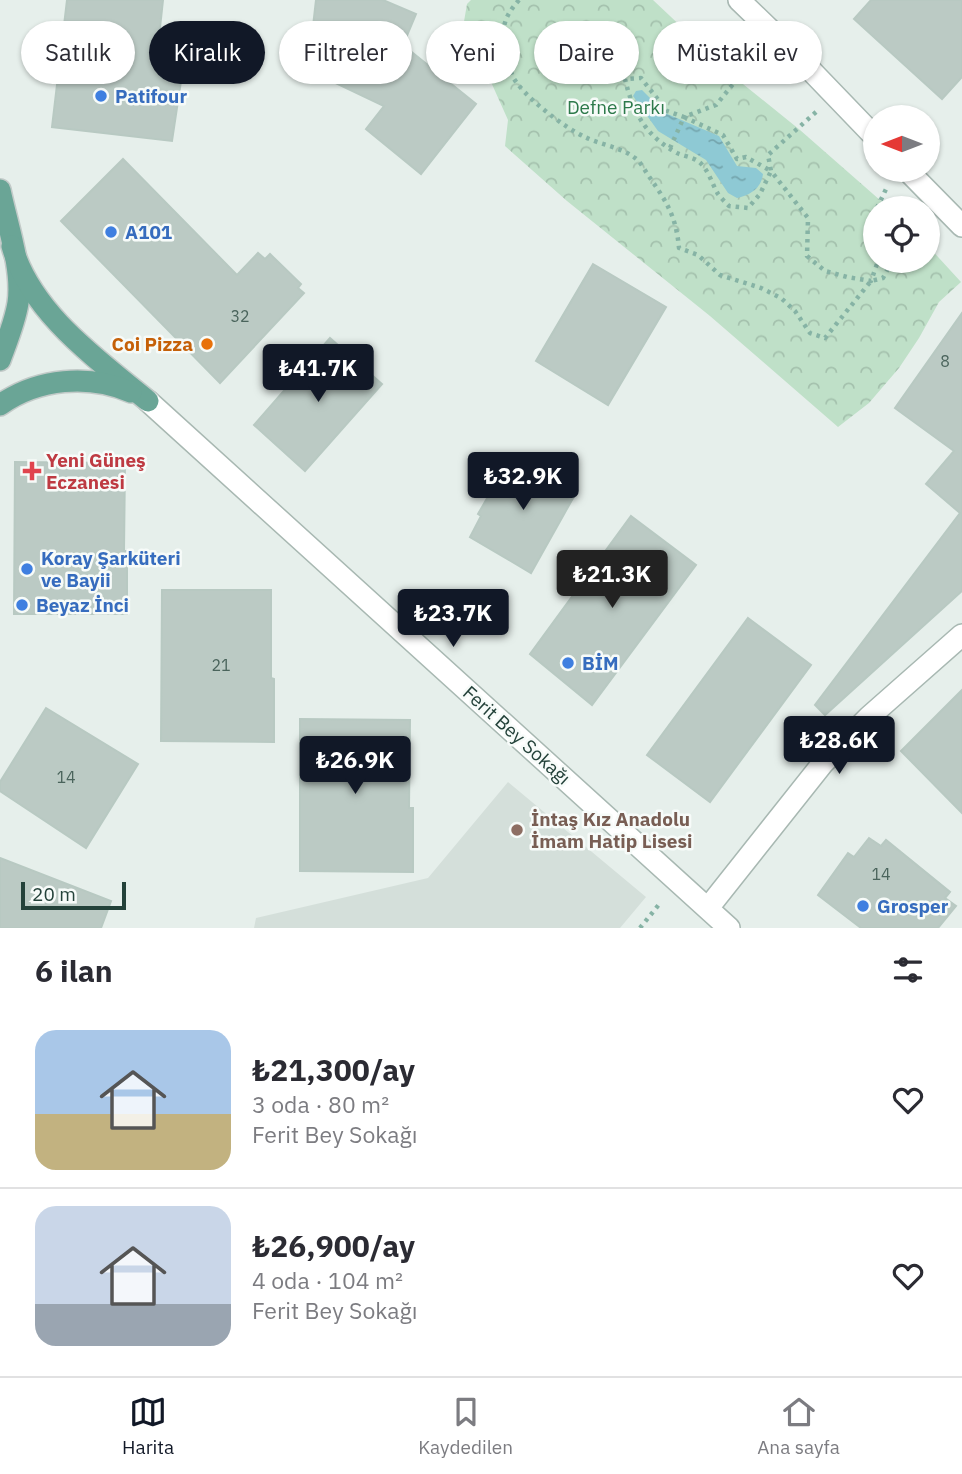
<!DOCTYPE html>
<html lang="tr">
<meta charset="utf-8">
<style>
:root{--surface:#fff;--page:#f2f2f3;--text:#2b2b33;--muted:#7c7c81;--line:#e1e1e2;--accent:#111827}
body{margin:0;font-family:"IBM Plex Sans",sans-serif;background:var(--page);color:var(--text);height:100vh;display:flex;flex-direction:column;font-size:26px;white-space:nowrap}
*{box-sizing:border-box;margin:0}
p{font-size:23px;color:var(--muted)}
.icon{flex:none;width:38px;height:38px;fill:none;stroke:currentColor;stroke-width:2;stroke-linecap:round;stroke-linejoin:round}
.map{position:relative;height:928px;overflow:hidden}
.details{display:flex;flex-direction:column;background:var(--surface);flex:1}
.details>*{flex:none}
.guide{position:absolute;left:21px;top:21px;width:920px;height:63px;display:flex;gap:14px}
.needle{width:46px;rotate:270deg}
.buttons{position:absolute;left:863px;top:105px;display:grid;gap:14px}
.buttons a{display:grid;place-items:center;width:77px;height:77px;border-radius:50%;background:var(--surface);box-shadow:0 2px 5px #0004;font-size:35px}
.scale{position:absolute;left:21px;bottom:18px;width:105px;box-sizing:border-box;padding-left:7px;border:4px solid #24423a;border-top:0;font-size:19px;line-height:24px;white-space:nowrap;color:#24423a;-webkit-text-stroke:5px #f7fbf9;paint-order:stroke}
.price{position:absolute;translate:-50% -60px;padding:0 16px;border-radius:7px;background:var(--accent);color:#fff;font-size:23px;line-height:46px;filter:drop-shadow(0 2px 4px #0008)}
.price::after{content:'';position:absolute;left:50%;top:42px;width:21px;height:16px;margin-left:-10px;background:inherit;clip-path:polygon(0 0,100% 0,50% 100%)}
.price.active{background:#222;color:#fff}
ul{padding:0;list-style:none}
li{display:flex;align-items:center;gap:21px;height:175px;padding:0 35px}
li+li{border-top:2px solid var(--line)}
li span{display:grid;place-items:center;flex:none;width:196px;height:140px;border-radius:21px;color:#555}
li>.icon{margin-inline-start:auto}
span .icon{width:84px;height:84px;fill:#fffc;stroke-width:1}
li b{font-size:30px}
h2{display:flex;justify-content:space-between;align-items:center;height:84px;padding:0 35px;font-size:30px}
.chip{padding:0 24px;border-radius:32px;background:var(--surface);box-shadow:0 2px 5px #0004;font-size:24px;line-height:63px}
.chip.active{background:var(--accent);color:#fff}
.menu{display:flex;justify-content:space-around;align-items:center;height:98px;border-top:2px solid var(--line);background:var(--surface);font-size:19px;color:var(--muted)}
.menu a{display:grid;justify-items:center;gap:4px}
.menu .active{color:var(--accent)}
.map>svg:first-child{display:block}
.built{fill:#d4dfda}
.park{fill:url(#park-crowns)}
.water{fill:url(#water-ripples)}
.building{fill:#bbcac4;stroke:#b8c9c2;stroke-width:2}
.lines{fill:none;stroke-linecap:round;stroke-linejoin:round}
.minor-casing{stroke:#a8b8b2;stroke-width:24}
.major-casing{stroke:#c2cac8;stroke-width:24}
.path{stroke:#86b3a5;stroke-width:4.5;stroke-dasharray:3.5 5;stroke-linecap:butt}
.minor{stroke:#fff;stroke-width:21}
.major{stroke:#6aa596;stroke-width:21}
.shop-dot{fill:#3f7fe0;stroke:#f7fbf9;stroke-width:2.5}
.food-dot{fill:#e8710a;stroke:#f7fbf9;stroke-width:2.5}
.health-dot{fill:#e0444e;stroke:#f7fbf9;stroke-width:2.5}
.education-dot{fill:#8d6e63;stroke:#f7fbf9;stroke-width:2.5}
.labels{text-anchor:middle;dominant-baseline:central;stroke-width:5;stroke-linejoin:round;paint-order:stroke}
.number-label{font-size:16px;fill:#4a645c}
.shop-label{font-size:19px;font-weight:bold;fill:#366cbe;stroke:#f7fbf9;text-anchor:start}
.park-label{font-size:19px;fill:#2d7a4b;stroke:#f7fbf9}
.food-label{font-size:19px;font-weight:bold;fill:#c56008;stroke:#f7fbf9;text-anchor:end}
.health-label{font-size:19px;font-weight:bold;fill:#be3a42;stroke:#f7fbf9;text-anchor:start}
.street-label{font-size:19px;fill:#24423a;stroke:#f7fbf9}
.education-label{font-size:19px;font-weight:bold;fill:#785e54;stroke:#f7fbf9;text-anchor:start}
</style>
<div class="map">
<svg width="962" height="928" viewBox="0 0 962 928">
<defs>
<pattern id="park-crowns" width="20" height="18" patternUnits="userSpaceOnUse" patternTransform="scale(1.75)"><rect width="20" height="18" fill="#bfe0c8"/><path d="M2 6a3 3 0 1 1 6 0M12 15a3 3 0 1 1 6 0" fill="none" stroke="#a4c1ad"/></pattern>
<pattern id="water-ripples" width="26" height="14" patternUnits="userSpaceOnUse" patternTransform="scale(1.75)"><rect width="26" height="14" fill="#8ec9d4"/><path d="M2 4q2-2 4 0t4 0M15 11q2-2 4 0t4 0" fill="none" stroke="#74a5ad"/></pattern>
</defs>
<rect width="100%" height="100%" fill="#e6efeb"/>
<path class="built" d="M508,782L646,897L620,928H254L256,918L428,878Z"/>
<path class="park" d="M471,0H653L738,80L800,130L889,208H875V261H928V246L961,282L939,302L919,338L899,368L869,403L838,427L710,316L567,201L505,146L508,120L491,82L461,39L467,4Z"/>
<path class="water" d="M642,90L665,113L719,136L737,166L756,168L763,174C761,189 750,195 737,198L728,193L706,160L658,131L633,96L636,91Z"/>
<g class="building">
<path d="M67,0H163L156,65L183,68L172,141L52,127Z"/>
<path d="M316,0H383L416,14L403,45L476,104L421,174L366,129L384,106L308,70Z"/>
<path d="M871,0H962V77L942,99L854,19Z"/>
<path d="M123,159L237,275L258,253L265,259L270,254L301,284L298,288L304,293L220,383L61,221Z"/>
<path d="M593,264L666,307L608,405L536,361Z"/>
<path d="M962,313V591L825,715L815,705L960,513L926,484L954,451L895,408Z"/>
<path d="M330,338L382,384L305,471L254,425Z"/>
<path d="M512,455L524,461L527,456L569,481L567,484L577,491L531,573L470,537L481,516L478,514Z"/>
<path d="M15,462L125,463L124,551H127V614H14Z"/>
<path d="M631,516L696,565L592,705L530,654Z"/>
<path d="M162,590H271V678L274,679V742L161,741Z"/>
<path d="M748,618L811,665L710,802L647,755Z"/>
<path d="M962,690V813L901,751Z"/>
<path d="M46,708L138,764L86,848L0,791V782Z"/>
<path d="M300,719L410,720L409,808H413V872L300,871Z"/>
<path d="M869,838L881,846L886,840L950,892L945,898L956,906L938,928H861L818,895L848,853L854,857Z"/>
<path d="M0,858L111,901L101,928H0Z"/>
</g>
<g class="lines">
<defs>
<g id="minor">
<path d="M739,0L797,56L875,137"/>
<path d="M907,170L962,226"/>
<path d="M148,401L729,928"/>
<path d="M708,908L823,763L869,717L962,635"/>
</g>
<g id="major">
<path d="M0,190C7,224 23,269 18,303C15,322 7,341 0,360"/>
<path d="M12,246C31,313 97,359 148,401"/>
<path d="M0,405C38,378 89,374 131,392"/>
</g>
</defs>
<use href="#minor" class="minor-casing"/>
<use href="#major" class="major-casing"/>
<g class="path">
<path d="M519,0C502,19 501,30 507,54C509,61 510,69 512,75C521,95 565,128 585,137C601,145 621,147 635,158C640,161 644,169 648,175C666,201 676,215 679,248L698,255L720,275L761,288L781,298L795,311L810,333L825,338L871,281L883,278L892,261"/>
<path d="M816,112L768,155L771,171L808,218L807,256L825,271L847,277L871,281L878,261"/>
<path d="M670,148L684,117L723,135L737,159L746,157L771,171L760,194L748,208L729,206C725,202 721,198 718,194C712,184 708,168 698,161C692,157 683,156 677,153C646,136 633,113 625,79L641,78L667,111L684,117L716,105L756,56"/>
<path d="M877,208L887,187"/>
<path d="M875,212V221"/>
<path d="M640,928L661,902"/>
</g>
<use href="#minor" class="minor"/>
<use href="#major" class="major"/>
</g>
<g class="shop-dot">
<circle cx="101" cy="96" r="7"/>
<circle cx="111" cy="232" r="7"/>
<circle cx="27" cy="569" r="7"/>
<circle cx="22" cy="605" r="7"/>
<circle cx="568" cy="663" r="7"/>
<circle cx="863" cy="906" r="7"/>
</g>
<circle class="food-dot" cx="207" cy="344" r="7"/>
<path class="health-dot" d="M28.5 460.5h7v7h7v7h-7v7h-7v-7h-7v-7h7z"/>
<circle class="education-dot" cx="517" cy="830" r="7"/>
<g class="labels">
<g class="number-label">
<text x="240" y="316">32</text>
<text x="945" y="361">8</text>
<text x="221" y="665">21</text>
<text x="66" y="777">14</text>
<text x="881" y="874">14</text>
</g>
<g class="shop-label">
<text x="115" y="96">Patifour</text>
<text x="125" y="232">A101</text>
<text x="41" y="558">Koray Şarküteri<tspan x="41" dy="22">ve Bayii</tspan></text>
<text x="36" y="605">Beyaz İnci</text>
<text x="582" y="663">BİM</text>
<text x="877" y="906">Grosper</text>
</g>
<g class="park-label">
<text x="616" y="107">Defne Parkı</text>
</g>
<g class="food-label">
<text x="193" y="344">Coi Pizza</text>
</g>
<g class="health-label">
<text x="46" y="460">Yeni Güneş<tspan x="46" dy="22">Eczanesi</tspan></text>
</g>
<g class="street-label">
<text transform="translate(517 735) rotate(42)">Ferit Bey Sokağı</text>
</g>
<g class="education-label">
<text x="531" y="819">İntaş Kız Anadolu<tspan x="531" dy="22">İmam Hatip Lisesi</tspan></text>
</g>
</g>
</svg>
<div class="buttons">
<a><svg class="needle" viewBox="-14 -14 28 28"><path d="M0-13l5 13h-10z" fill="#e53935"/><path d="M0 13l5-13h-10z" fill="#7c7c81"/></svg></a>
<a><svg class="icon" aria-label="locate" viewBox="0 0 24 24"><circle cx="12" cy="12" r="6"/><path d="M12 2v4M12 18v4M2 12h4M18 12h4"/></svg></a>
</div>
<div class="scale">20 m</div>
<b class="price" style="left:318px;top:404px">₺41.7K</b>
<b class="price" style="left:523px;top:512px">₺32.9K</b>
<b class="price active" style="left:612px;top:610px">₺21.3K</b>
<b class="price" style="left:453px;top:649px">₺23.7K</b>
<b class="price" style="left:839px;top:776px">₺28.6K</b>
<b class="price" style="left:355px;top:796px">₺26.9K</b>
<div class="guide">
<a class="chip">Satılık</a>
<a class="chip active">Kiralık</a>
<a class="chip">Filtreler</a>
<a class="chip">Yeni</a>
<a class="chip">Daire</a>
<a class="chip">Müstakil ev</a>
</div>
</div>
<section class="details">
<h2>6 ilan<svg class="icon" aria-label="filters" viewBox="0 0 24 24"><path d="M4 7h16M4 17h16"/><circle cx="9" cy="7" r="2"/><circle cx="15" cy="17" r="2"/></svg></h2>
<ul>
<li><span style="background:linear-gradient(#a9c7e8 60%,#c2b280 0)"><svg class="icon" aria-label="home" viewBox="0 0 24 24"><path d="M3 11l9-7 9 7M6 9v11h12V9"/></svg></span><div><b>₺21,300/ay</b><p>3 oda · 80 m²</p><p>Ferit Bey Sokağı</p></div><svg class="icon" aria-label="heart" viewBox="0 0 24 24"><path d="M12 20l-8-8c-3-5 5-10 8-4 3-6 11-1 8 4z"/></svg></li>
<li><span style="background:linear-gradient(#c9d6e8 70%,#9aa5b1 0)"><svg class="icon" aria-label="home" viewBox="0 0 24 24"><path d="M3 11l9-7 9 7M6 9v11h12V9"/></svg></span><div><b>₺26,900/ay</b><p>4 oda · 104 m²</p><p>Ferit Bey Sokağı</p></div><svg class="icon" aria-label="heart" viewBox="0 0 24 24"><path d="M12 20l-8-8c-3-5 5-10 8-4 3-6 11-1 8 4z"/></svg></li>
</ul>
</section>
<nav class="menu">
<a class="active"><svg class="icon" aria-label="map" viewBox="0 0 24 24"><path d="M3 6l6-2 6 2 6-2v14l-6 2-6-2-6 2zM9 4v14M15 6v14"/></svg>Harita</a>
<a><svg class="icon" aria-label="saved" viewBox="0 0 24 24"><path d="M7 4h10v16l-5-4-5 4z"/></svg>Kaydedilen</a>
<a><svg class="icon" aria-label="home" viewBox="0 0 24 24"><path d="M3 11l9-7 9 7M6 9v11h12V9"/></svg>Ana sayfa</a>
</nav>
